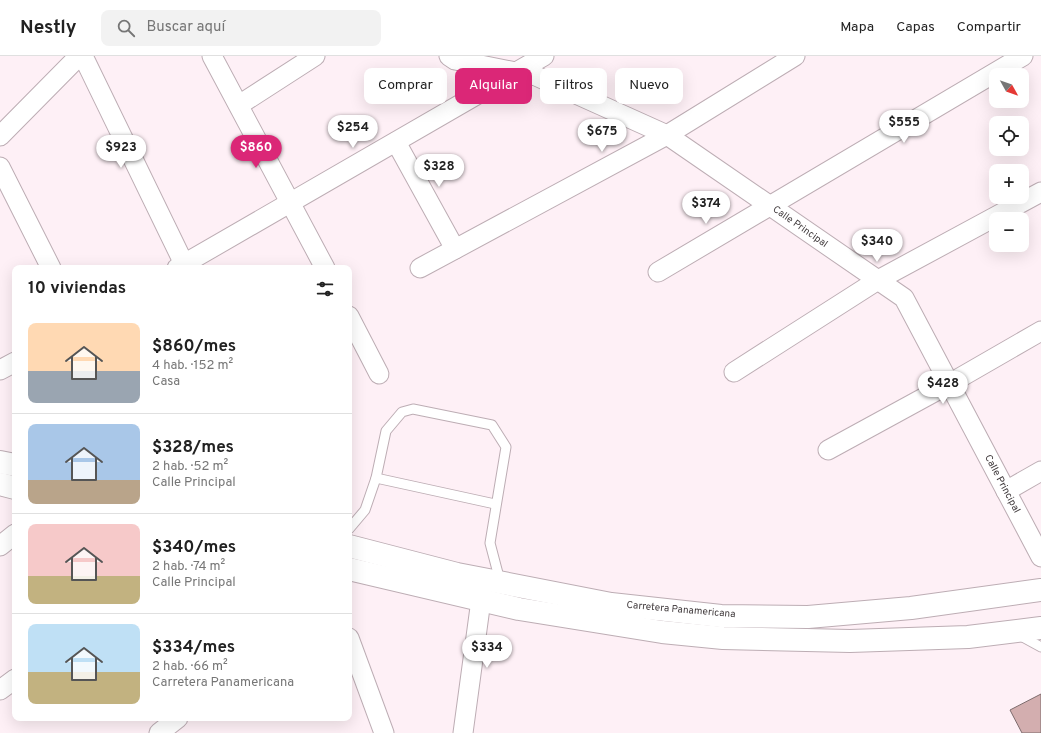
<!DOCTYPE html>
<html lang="es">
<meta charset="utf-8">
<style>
:root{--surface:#fff;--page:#f2f2f2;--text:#222;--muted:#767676;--line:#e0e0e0;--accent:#db2777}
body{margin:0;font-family:Overpass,sans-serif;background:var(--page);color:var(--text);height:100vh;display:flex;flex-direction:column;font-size:15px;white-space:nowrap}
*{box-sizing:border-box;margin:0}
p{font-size:13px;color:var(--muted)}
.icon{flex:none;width:22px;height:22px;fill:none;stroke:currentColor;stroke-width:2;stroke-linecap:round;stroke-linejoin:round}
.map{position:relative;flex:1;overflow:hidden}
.sheet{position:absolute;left:12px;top:209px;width:340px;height:456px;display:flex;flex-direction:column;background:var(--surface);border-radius:8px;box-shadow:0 4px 16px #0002}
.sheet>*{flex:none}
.guide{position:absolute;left:364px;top:12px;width:380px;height:36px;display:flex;gap:8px}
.needle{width:26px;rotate:130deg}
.tools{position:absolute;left:989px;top:12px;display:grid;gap:8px}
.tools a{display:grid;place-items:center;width:40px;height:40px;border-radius:8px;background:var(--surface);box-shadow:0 4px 16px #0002;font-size:20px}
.price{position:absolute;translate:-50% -34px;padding:0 9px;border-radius:14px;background:#fff;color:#222;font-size:13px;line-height:26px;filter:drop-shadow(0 1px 2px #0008)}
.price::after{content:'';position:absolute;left:50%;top:24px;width:12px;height:9px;margin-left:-6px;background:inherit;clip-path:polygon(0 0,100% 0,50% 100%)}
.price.selected{background:var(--accent);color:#fff}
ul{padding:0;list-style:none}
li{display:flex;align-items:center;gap:12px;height:100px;padding:0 16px}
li+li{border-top:1px solid var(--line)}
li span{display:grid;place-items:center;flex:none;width:112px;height:80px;border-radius:8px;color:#555}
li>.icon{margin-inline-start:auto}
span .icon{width:48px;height:48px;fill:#fffc;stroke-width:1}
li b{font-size:17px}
h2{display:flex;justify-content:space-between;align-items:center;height:48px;padding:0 16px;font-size:17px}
.chip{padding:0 14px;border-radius:8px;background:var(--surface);box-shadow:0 4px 16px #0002;font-size:14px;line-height:36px}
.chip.selected{background:var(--accent);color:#fff}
header{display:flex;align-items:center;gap:24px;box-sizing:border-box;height:56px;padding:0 20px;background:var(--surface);border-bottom:1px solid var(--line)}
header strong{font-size:19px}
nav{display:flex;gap:22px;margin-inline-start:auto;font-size:14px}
.search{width:280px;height:36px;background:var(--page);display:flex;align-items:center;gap:10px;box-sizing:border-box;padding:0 14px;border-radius:8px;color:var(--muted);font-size:15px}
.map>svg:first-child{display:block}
.building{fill:#d3aeaf;stroke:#7d6c6d}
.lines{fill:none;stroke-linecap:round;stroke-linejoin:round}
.lane-casing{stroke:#bdadb4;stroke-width:11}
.street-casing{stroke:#bdadb4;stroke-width:21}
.highway-casing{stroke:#bdadb4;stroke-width:24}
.lane{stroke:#fff;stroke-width:9}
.street{stroke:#fff;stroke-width:19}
.highway{stroke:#fff;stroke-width:22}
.labels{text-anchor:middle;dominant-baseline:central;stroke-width:3.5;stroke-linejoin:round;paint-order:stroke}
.street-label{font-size:10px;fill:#403a3c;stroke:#fff}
</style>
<header>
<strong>Nestly</strong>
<div class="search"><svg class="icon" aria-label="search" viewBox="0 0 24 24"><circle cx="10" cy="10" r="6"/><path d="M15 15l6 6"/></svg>Buscar aquí</div>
<nav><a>Mapa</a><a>Capas</a><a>Compartir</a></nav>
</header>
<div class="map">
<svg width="1041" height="677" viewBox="0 0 1041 677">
<rect width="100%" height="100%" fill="#fef0f6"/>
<path class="building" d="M1041,638V677H1022L1010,654Z"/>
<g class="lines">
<defs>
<g id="lane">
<path d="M376,422L495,448"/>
<path d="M349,473L365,454L376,422L386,375L402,356L413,353L492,369L506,391L490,487L500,525"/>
<path d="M1019,579L1041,591"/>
</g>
<g id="street">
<path d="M83,0L186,212"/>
<path d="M212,0L325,212"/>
<path d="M449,0L455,4L536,20L667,79L904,242L1041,501"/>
<path d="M239,49L315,0"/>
<path d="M0,80L79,0"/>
<path d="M396,86L455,193"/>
<path d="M0,111L51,212"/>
<path d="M177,212L544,0"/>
<path d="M420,212L667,79L795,0"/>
<path d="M658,216L1023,0"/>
<path d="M349,260L379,318"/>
<path d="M0,314L15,306"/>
<path d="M734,316L878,224L1041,136"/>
<path d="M828,394L949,328L1041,275"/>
<path d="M1006,435L1041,415"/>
<path d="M0,490L15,478"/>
<path d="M349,582L384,677"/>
<path d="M0,634L15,623"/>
<path d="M159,677L178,662"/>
<path d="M463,677L481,544"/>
</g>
<g id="highway">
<path d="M0,406L15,409"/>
<path d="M0,428L15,432"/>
<path d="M349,490L457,518L611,548L721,560L808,561L911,552L1041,534"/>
<path d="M349,513L519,553L662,576L723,582L850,585L968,581L1041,572"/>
</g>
</defs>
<use href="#lane" class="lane-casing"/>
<use href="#street" class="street-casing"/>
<use href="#highway" class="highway-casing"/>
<use href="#lane" class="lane"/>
<use href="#street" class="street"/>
<use href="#highway" class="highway"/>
</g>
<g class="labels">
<g class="street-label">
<text transform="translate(800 171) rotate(35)">Calle Principal</text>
<text transform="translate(1002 428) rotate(62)">Calle Principal</text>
<text transform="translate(681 554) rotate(5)">Carretera Panamericana</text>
</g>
</g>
</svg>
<div class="tools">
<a><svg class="needle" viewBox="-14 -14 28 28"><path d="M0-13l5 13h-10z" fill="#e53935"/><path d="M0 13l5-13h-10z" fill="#767676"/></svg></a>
<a><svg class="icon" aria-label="locate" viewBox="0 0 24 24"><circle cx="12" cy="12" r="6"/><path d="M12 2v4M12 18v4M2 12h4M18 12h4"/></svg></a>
<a>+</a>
<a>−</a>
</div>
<b class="price" style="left:904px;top:88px">$555</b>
<b class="price" style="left:353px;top:93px">$254</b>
<b class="price" style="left:602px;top:97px">$675</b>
<b class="price" style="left:121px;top:113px">$923</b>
<b class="price selected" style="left:256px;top:113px">$860</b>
<b class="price" style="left:439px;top:132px">$328</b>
<b class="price" style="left:706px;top:169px">$374</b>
<b class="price" style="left:877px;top:207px">$340</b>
<b class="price" style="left:943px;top:349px">$428</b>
<b class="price" style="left:487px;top:613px">$334</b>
<div class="guide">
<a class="chip">Comprar</a>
<a class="chip selected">Alquilar</a>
<a class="chip">Filtros</a>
<a class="chip">Nuevo</a>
</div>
<section class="sheet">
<h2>10 viviendas<svg class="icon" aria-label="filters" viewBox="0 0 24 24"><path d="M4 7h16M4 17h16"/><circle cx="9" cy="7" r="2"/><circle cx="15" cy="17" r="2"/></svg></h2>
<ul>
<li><span style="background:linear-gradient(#ffd9b3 60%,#9aa5b1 0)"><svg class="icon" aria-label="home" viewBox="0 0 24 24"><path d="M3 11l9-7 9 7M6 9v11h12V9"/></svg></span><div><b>$860/mes</b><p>4 hab. · 152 m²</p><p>Casa</p></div></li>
<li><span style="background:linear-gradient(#a9c7e8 70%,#b9a48a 0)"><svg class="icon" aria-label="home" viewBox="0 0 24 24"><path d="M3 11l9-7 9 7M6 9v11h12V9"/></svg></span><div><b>$328/mes</b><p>2 hab. · 52 m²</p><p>Calle Principal</p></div></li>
<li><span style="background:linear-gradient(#f6c9c9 65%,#c2b280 0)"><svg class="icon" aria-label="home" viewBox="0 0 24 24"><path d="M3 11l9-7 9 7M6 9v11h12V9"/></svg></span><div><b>$340/mes</b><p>2 hab. · 74 m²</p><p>Calle Principal</p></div></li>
<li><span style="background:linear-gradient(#bfe0f5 60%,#c2b280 0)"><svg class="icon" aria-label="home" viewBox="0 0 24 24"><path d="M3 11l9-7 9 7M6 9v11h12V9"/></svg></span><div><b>$334/mes</b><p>2 hab. · 66 m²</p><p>Carretera Panamericana</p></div></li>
</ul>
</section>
</div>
